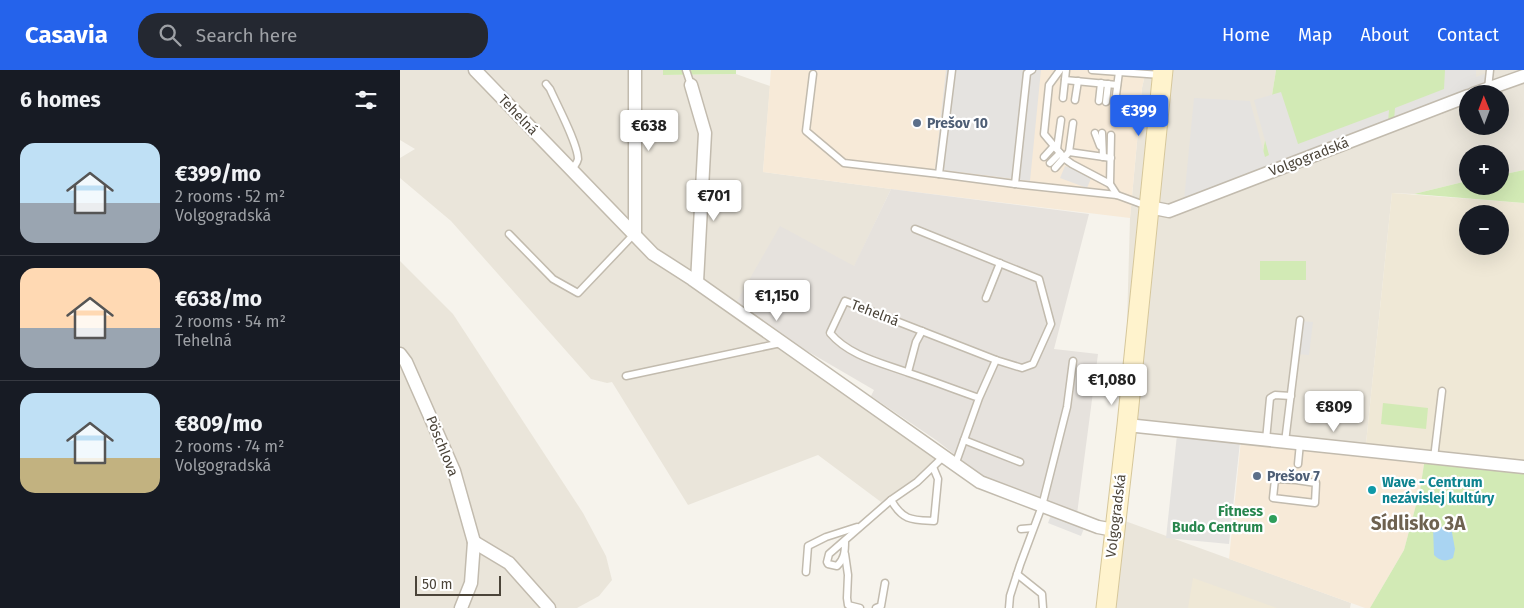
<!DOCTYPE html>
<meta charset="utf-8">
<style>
:root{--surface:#171b24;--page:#242831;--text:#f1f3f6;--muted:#9ea1a6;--line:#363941;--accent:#2563eb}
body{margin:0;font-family:"Fira Sans",sans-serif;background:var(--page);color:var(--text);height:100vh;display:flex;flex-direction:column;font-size:19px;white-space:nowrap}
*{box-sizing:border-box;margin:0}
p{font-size:16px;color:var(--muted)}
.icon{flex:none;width:28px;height:28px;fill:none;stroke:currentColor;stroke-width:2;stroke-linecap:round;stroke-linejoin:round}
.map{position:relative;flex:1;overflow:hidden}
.panel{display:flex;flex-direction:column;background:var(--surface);width:400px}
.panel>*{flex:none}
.needle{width:32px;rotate:359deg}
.tools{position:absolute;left:1059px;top:15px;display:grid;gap:10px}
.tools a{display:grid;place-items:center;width:50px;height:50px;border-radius:50%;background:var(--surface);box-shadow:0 5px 20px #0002;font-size:25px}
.scale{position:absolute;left:15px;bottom:12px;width:86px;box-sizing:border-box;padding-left:5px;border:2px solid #4b4439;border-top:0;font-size:14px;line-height:18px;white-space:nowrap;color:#4b4439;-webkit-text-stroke:4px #fff;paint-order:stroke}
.price{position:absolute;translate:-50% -42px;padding:0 11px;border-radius:5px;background:#fff;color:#222;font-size:16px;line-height:32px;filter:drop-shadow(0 1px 2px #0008)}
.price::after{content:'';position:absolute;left:50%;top:30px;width:15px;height:11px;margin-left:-8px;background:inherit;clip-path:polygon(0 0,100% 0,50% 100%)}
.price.current{background:var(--accent);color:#fff}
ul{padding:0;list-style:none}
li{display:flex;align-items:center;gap:15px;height:125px;padding:0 20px}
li+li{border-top:1px solid var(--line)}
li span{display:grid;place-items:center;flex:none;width:140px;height:100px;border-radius:15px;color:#555}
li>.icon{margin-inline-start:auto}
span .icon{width:60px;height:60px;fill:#fffc;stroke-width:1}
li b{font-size:21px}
h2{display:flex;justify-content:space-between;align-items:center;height:60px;padding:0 20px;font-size:21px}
header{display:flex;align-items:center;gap:30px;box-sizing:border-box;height:70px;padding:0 25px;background:var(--accent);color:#fff}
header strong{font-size:24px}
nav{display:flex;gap:28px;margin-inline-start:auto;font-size:18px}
.search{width:350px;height:45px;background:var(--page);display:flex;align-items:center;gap:12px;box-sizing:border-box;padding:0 18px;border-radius:20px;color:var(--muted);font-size:19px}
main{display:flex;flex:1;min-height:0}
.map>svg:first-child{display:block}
.residential{fill:#eae5da;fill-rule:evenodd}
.commercial{fill:#f7ead8}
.industrial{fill:#e6e2dd}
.education{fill:#efe8d6;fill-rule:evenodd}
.green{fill:#d2eab5}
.parking{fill:#e5e3e0}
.water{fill:#a9d4f2}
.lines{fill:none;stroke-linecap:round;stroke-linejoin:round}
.lane-casing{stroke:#c2bbae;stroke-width:9}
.street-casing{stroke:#c2bbae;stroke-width:15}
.secondary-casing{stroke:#d6c79b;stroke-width:21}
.lane{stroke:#fff;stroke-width:6}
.street{stroke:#fff;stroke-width:12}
.secondary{stroke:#fff3cd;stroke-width:19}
.service-dot{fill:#5c6f8a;stroke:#fff;stroke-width:2}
.culture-dot{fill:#0f9aa8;stroke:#fff;stroke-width:2}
.leisure-dot{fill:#2e9e5b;stroke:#fff;stroke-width:2}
.labels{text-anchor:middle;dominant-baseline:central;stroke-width:4.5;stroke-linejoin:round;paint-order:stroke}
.street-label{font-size:14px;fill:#4b4439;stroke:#fff}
.service-label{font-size:14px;font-weight:bold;fill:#4e5e75;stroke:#fff;text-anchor:start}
.culture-label{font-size:14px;font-weight:bold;fill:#0d838f;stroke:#fff;text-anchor:start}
.leisure-label{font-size:14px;font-weight:bold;fill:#27864d;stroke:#fff;text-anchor:end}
.district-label{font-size:19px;font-weight:bold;fill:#6e6250;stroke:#fff}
</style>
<header>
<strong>Casavia</strong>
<div class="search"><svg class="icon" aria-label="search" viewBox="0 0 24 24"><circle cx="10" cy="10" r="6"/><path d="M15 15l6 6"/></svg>Search here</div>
<nav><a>Home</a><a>Map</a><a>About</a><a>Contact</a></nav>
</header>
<main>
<section class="panel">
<h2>6 homes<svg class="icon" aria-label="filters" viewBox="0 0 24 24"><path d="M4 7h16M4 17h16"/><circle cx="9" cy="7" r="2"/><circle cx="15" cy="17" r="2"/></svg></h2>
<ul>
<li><span style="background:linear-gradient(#bfe0f5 60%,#9aa5b1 0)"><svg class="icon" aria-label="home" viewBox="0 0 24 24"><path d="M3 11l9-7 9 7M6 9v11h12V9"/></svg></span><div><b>€399/mo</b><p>2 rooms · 52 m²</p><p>Volgogradská</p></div></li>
<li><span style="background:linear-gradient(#ffd9b3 60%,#9aa5b1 0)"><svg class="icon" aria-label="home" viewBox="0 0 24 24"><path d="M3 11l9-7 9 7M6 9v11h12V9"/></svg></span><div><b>€638/mo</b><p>2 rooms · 54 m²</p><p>Tehelná</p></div></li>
<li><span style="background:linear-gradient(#bfe0f5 65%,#c2b280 0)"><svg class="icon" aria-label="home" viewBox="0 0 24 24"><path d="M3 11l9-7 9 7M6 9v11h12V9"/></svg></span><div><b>€809/mo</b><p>2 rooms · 74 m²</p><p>Volgogradská</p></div></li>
</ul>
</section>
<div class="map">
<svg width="1124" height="538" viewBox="0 0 1124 538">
<rect width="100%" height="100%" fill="#f6f3ec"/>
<g class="residential">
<path d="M0,0H263V5L336,4L370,16L363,102L491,119L454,197L333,238L549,389L481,432L418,385L288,435L212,312L207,313L191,309L51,151L0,108V88L15,79L0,70Z"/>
<path d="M746,0H876L859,107L1061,0H1124V100L1100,105V84H1068L1067,111L1014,124L992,123L965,383L724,359L730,148L742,18ZM1068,24H1100V56H1068Z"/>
<path d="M0,191L53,244L183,443L206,486L212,510L199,526L177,538H0Z"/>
<path d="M714,447L951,533L950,538H705Z"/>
</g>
<g class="commercial">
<path d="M371,0H746L742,18L730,148L491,119L363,102Z"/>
<path d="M841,370L1025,388L1020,420L1004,480L970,538H965L829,489Z"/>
</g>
<path class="industrial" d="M491,119L689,144L654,279L698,284L677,444L586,409L536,370L471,326L474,320L333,238L380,156L454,196Z"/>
<g class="education">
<path d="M992,123L1124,133V398L965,383ZM1068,144H1100V176H1068Z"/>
<path d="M793,508L877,538H788Z"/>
</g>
<g class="green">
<path d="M263,0H336V4L263,5Z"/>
<path d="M876,0H1061V31L859,107Z"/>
<path d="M1124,100V133L1014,124L1067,111L1068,116H1100V105Z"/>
<rect x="860" y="191" width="46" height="19"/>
<path d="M983,333L1028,338L1026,359L981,354Z"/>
<path d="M1025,388L1124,398V538H970L1004,480L1020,420Z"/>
</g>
<g class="parking">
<path d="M546,0H641L630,111L535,99Z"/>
<path d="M1045,0H1076V7L1087,3L1085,16L994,51L995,38L1044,19Z"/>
<path d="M881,22L898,74L989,40L988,53L784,130L794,28L850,31L865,87L869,85L854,30Z"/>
<path d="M665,96L692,106L687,118L660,108Z"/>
<path d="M900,251L913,252L909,285L896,284Z"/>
<path d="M777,365L840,372L829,474L766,468Z"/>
<path d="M653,440L686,453L681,466L648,453Z"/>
</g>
<path class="water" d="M1033,457H1051L1055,479L1053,488C1046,492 1039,491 1034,485Z"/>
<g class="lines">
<defs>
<g id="lane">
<path d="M286,0L291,15"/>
<path d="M552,0L539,104L615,114"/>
<path d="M632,0L627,3L615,114L717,125L747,136"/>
<path d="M660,0L649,15L644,64L665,89L672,94L710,114"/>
<path d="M692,0L761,5"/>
<path d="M413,4L406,61L444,93L539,104"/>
<path d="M665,10L717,15"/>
<path d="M146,14L150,19C157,35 178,74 178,89C177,94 174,96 172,100"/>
<path d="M1088,18L1090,0"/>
<path d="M663,28L666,0"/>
<path d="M675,30L678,11"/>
<path d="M699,31L701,13"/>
<path d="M706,32L708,14"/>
<path d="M715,33L719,2"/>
<path d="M695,63L700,76"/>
<path d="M702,63L703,87"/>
<path d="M711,65L710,114L717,125"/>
<path d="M657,79L661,50"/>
<path d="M669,82L711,88"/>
<path d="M644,87L654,76"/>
<path d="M650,93L660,83"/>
<path d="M655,98L669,82L673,53"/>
<path d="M515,159L639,209L651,254L633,294L622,298L596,290"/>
<path d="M109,164L153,209L178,223L235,163"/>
<path d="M586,228L600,193"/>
<path d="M508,302L516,272L522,261"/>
<path d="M226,306L381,273"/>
<path d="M564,370L620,392"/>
<path d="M866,370L870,328L875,325L891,326"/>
<path d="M885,372L900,250"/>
<path d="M1034,388L1042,321"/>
<path d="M898,394L900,373"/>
<path d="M555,395L579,328C556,320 533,311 509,303C482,293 449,286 430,263L445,231L596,290L579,328"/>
<path d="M896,410L875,409L873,428L915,433L916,413L896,410V406"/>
<path d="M491,430C503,451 512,450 534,451L538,409L533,397"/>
<path d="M621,459L633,458"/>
<path d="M445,471C445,481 445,488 437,496L428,494L427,492L429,484L491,430L517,412L543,387"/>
<path d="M445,484L448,505L447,528L448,535L460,538"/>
<path d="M406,502L408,476L426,467L457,457"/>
<path d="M617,504L642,524L643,538"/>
<path d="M476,538L481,536L485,513"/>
<path d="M609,538L610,526L620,495L642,436L667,337L673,291"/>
</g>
<g id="street">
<path d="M75,0L253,184L292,209L580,412L698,457L714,460"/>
<path d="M291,15L305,63L297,212"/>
<path d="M1073,24L1124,6"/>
<path d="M749,137L769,141L1068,26"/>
<path d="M235,163V0"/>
<path d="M0,284L6,292L54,401L74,472L71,513L61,538"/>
<path d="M727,355L1124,397"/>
<path d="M74,472L109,493L149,538"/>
</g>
<path id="secondary" d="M706,538L727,355L763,0"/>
</defs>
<use href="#lane" class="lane-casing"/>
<use href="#street" class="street-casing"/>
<use href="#secondary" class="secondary-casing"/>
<use href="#lane" class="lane"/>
<use href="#street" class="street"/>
<use href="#secondary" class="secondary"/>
</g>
<g class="service-dot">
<circle cx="517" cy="53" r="5"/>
<circle cx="857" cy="406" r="5"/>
</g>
<circle class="culture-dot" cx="972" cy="420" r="5"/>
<circle class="leisure-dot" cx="873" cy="449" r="5"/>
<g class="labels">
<g class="street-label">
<text transform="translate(118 45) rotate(46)">Tehelná</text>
<text transform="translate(909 87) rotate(-21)">Volgogradská</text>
<text transform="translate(475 243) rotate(21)">Tehelná</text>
<text transform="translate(42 376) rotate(68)">Pöschlova</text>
<text transform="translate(716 446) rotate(-83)">Volgogradská</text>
</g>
<g class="service-label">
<text x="527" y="53">Prešov 10</text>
<text x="867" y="406">Prešov 7</text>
</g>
<g class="culture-label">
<text x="982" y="412">Wave - Centrum<tspan x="982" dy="16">nezávislej kultúry</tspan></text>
</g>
<g class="leisure-label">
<text x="863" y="441">Fitness<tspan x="863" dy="16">Budo Centrum</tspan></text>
</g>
<g class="district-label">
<text x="1018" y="453">Sídlisko 3A</text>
</g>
</g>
</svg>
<div class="tools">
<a><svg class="needle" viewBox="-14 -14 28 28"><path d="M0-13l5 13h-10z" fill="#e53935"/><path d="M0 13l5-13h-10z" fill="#9ea1a6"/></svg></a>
<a>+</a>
<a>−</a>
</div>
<div class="scale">50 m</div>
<b class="price current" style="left:739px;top:67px">€399</b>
<b class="price" style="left:249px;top:82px">€638</b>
<b class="price" style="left:314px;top:152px">€701</b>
<b class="price" style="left:377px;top:252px">€1,150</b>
<b class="price" style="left:712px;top:336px">€1,080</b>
<b class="price" style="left:934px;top:363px">€809</b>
</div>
</main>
